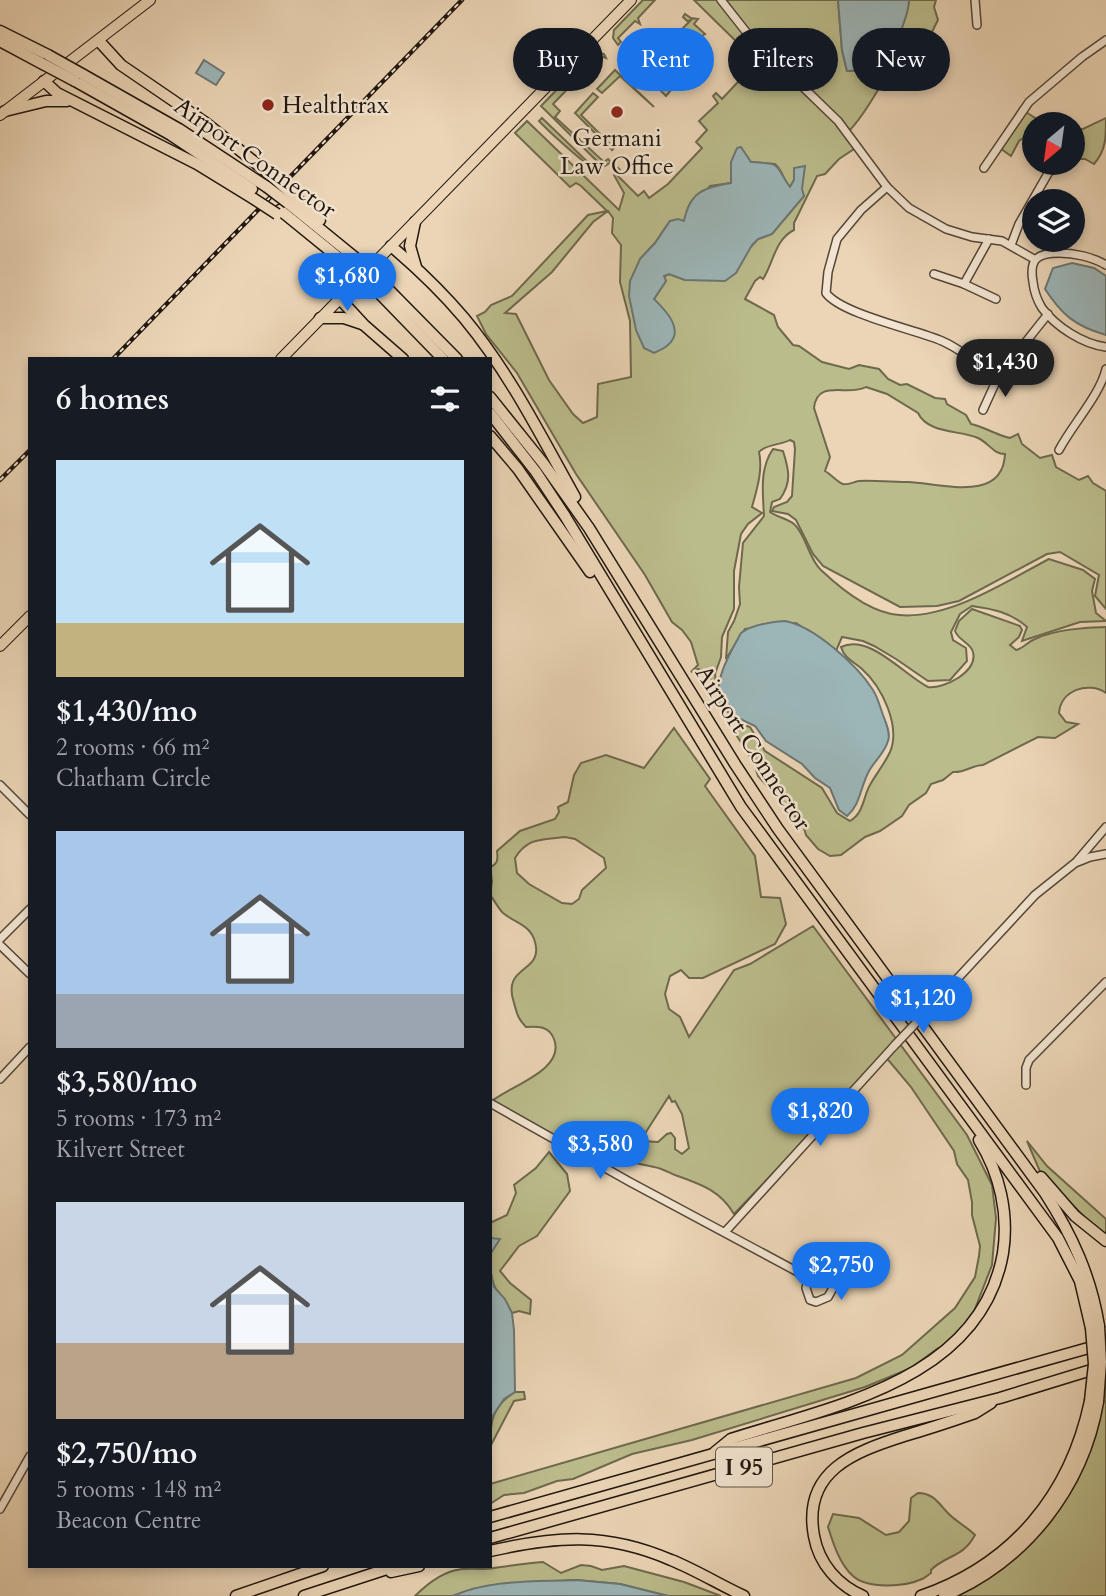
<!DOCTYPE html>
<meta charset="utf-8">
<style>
:root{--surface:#171b24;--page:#242831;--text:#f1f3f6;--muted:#9ea1a6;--accent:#1a73e8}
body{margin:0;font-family:Cardo,serif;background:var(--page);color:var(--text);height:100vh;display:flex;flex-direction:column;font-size:26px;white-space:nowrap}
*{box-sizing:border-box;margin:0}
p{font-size:23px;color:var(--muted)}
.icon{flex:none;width:38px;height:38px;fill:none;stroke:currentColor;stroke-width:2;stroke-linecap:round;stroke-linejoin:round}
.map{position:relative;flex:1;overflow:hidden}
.details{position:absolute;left:28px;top:357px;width:464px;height:1211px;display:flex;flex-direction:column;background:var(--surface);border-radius:0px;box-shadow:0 4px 10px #0003}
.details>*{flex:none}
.hud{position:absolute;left:513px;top:28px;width:488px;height:63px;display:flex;gap:14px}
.needle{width:46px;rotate:209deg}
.tools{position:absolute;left:1022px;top:112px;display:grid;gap:14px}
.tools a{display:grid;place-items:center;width:63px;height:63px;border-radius:50%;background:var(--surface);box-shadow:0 4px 10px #0003;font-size:35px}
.price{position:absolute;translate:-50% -60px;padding:0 16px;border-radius:24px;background:var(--accent);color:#fff;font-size:23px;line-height:46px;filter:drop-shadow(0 2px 4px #0008)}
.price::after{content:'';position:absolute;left:50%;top:42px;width:21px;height:16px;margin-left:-10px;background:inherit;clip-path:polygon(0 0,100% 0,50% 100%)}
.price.active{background:#222;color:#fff}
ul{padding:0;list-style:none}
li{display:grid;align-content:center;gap:14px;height:371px;padding:0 28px}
li span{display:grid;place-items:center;height:217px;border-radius:0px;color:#555}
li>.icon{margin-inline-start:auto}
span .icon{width:126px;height:126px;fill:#fffc;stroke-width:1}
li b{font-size:30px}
h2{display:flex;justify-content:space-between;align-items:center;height:84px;padding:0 28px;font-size:30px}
.tag{padding:0 24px;border-radius:32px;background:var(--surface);box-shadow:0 4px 10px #0003;font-size:24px;line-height:63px}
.tag.active{background:var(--accent);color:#fff}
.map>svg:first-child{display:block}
.green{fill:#bbbc8c;stroke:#6e694d;stroke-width:2;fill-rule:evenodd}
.water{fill:#9cb6b8;stroke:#6b7674;stroke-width:2}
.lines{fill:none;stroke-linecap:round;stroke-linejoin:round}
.minor-casing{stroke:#544638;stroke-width:10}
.major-casing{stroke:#21160e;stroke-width:12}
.highway-casing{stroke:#21160e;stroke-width:13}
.minor{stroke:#f2e4d0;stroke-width:7}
.major{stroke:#ebd5b6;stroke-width:10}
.highway{stroke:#ebd5b6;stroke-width:10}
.rail-casing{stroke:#21160e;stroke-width:4.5}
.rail{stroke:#f2e4d0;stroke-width:2;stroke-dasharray:5;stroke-linecap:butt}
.minor-bridge-casing{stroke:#544638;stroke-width:10;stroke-linecap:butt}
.highway-bridge-casing{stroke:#21160e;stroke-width:13;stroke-linecap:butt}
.minor-bridge{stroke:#f2e4d0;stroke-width:7}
.highway-bridge{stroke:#ebd5b6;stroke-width:10}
.poi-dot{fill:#8f2418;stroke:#f2e4d0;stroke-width:2.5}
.labels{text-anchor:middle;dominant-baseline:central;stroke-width:5;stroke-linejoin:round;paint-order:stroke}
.shield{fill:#f2e4d0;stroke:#605448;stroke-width:2}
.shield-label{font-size:23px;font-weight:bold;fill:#21160e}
.poi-label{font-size:24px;fill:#21160e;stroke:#f2e4d0;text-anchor:start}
.street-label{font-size:24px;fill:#21160e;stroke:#f2e4d0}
</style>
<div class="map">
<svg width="1106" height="1596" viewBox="0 0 1106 1596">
<rect width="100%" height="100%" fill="#ebd5b6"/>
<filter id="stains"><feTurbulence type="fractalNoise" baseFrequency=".00286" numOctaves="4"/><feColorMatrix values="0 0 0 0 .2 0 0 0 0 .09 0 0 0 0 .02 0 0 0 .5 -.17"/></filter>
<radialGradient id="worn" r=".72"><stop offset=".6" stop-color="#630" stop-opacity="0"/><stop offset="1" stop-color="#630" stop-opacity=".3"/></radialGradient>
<g class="green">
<path d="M643,0H655L638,18L640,24L635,21L618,38L621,42L618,45L613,38L614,30Z"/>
<path d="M694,0H838L842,50L847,71L862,70L872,60L897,44C900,29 908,16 909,0H936L934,7L938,20L932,32L933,43L922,42C916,46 910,50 904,55C881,77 871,109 849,131L860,145L839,159L825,174L817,176L794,223V230C775,239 773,264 763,279L760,277L755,281L745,299L774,315L778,327L793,345L799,346L822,362L849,369L859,365L879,369L888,379L900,385L907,384L935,398L945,399L947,404L966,415L971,424C985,427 996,435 1010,438L1018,434L1022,444L1040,458L1052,455L1056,467L1079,480L1088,476L1093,483L1106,491V609L1095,596L1099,575L1060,552L1047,554L959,601L937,606L900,607L823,566L813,554L796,520L788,514L772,511L774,507L787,502L792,496L795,449L794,442L790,440C781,445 766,444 759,452C763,470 757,489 752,507L762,513L748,524L741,534L734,571V609L722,637L721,657L715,674L716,683L714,689L708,672L698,669L691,672L698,665L691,642L682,630L672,622L645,575L576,474L517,373L486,334L477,316L485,312L491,305L512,296L588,215L607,211L581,186L576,183L570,187L515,133L527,121L619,210L624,193L614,175L618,168L620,170L617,175L638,196L644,191L649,198L668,184L702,148L696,142L707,130L699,121L718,103L713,96L716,93L722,99L751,68L747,63L753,58ZM747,158L751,162L775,164C783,170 783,181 790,187L794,180L804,196L772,234L758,239L748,250L685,280L669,274L664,277L666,281L654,299L640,259L655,243L670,221H684L710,186L731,183V162ZM608,211L613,218L612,233L621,245L620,282L630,321L631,377L598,384L597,417L583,423L573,414L549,380L516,314L505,313L552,272L593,222ZM866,387L887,394L918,413C928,434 960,430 978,438C989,443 993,454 1005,454C1003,504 939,483 908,482C897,482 869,480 859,481C853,482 849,485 843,484C836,481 832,475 825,471L830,457L814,408C817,378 848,397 866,387Z"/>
<path d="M685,14L691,18L698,19L694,24L705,34L697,39L687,30L669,48L666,45L691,20L687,21L683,17Z"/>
<path d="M662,49L665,52L649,69L671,90L666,96L641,71Z"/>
<path d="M597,52L604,54L606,58L600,56L583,74L585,79L580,76L553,104L560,111L555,117L604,162L608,159L611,162L605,166L601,165L541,106L592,53Z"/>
<path d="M615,70L654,107L620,76L602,93L597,89Z"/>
<path d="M593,93L598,97L581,115L614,148L612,150L575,113Z"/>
<path d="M1020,108L1044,124H1034V138L1025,137L1019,141L1011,156L997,146Z"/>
<path d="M542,118L596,170L595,171C576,155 557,140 539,121Z"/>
<path d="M1106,118C1106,138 1106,150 1094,164L1085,159H1073V129H1083Z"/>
<path d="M773,449L783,451C789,470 792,482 780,499L772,502L770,512C777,517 788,519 794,524C807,536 808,558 821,570C841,589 871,613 899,615C948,620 1007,581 1049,559L1083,570L1095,579L1092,591L1096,613L1106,621L1080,622L1022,641L1027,627C1010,612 993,609 972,606L960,614L951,632L953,640L966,648L967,661L950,680L928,681L896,659L874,646L863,641L842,637L836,651L796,623L745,629L726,659L728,632L734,621L740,604L739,587L743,543L764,516C763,494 759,469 773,449Z"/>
<path d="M972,609L1020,626L1022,630L1019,637L1010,645L1016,650C1024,648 1027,642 1035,639C1054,630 1085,627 1106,627V693C1088,681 1061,690 1059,713L1066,722L1078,724L1055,738L1038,737L983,765C972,765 965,773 953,772L943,780L931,784L926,793L909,805L902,816L880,831L865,837L841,855L830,856L818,849L806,835L803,825L758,776L754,763L735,733L744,725L750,727L765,751L822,788L837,813L850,821C864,813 863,797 870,785C876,774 885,763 890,752C901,726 882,687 862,669C854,662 844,658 841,647C869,633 904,675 928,687C944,689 978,672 973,652C971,643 959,641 955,631L959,621Z"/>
<path d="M674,728L710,779L705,786L755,856L761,897L780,898L786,924L775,944L703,978H689L681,970L670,976L665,994L669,1009L680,1017L689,1037L734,970L750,964L813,926L967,1135L992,1185L996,1218L992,1265L973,1314L949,1345L937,1349L911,1368L865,1387L692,1440L632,1454L573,1479L557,1481L524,1493L504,1495L490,1504V1484L856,1378L902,1355L955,1308L975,1277L979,1256L980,1246L972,1215V1202L968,1180L957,1164L954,1151L911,1087L885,1056L734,1214C720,1190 700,1184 675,1175C668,1172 661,1168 654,1167C642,1164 626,1163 618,1153L572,1135H557L555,1138L492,1101C510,1086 566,1070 554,1039C549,1026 538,1026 526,1027C518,1019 517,1014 514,1003C501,964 544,974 535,942C531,925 515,923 503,913C498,908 495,901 490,895L492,881L490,867C498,864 498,859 497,851L520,831L555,819L559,812L558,807L568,802L574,775L581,763L606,755L644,768ZM565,837L575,839L604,858L606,868L582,890L579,899L572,904L562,903L529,884L517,873L515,858C528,837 542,840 565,837ZM669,1096L672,1102L675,1101L682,1114L689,1148L682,1154L675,1149V1138L671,1133L667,1134L658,1142L642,1141L646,1132Z"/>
<path d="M1027,1141L1047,1166L1106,1219V1238L1041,1174Z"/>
<path d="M549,1152L567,1174L570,1191L537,1236L519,1246L500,1271L510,1283L531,1300L530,1314L519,1311L512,1313C507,1304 497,1293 494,1285C487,1267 490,1242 490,1223L507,1215L516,1193L514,1185L536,1168Z"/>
<path d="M1106,1383V1596H953L1000,1570L1096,1428L1105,1391L1099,1389V1385Z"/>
<path d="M515,1392H524L525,1399L514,1401L490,1447C490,1422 492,1406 515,1392Z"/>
<path d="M918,1493C935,1493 940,1506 951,1516C959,1523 968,1528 975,1535C972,1540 970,1544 965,1548C956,1557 943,1558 931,1570V1573C928,1575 925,1578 922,1579C905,1587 867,1589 853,1576C840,1565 833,1543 828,1527L833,1514L859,1518L886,1535L899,1532L909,1521L911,1498Z"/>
<path d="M543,1562L561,1573L581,1565L591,1566L602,1570L624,1566L684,1582L721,1596H668L620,1584L576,1580L500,1584L473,1589L453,1596H415C428,1583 443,1571 462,1569C472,1568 483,1570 494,1568C511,1566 526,1563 543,1562Z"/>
</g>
<g class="water">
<path d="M838,0H909C909,15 900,29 897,44L872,60L862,70L847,71L842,50Z"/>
<path d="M204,60L224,73L216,85L196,73Z"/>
<path d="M741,147L751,162C784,164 773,163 790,187L794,180V168L805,166L802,189L804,196L772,234L758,239L752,245L736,273L725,281L685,280L669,274L664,276L666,281L654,299C664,309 685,329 669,344C666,348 658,351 654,353L644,348L636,330L629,296L630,281L640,259L655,243L670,221L678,219L684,221C690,191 704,188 731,183V162L737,148Z"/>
<path d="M1072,263L1094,268L1106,276V335C1075,326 1062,315 1045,289L1053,268Z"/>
<path d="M785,621C814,626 857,665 873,690C878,698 880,707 883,715C886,723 891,734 888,741C885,753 873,762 868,773C860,789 860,805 847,816L839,810L830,788L815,778L802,764L766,741L755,726L730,714L719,705C714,679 729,655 741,633C753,624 771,622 785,621Z"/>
<path d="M490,1238L500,1239L491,1253V1273L494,1287L505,1299L512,1313L514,1330L515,1392L504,1399L490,1420Z"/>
<path d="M576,1580L620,1584L668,1596H453C490,1579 536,1582 576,1580Z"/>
</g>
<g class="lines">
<defs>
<g id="minor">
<path d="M721,0L747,33L838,121L887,187L909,208L946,229L972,237L1002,241L1034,259"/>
<path d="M975,0L977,25"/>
<path d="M984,168L1029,102L1082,57L1106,40"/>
<path d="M887,187L861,210L837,239L828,272L826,293C841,314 917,330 942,341C961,349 980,366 998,377L1048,314"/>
<path d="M1011,245L1019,224L1054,163"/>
<path d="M1106,265C1093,257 1074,253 1059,253C1037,253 1029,259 1033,282C1034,291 1037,300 1042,308C1056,327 1083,344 1106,347"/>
<path d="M934,274L964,284L996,299"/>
<path d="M964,284L989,239"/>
<path d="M983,410L998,377"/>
<path d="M1059,450C1072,425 1100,395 1106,369"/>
<path d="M0,785L30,815"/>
<path d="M1077,861L1106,827"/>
<path d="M0,939L30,909"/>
<path d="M0,945L30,974"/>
<path d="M932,1006L1035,895L1075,863L1090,857L1106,854"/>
<path d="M0,1079L30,1047"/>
<path d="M1026,1085V1068L1029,1060L1106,982"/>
<path d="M490,1103L630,1182L796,1271L808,1279L806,1288L810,1300L816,1302L828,1297L833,1288L827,1271L808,1279"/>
<path d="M725,1232L894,1046"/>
<path d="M0,1509L30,1456"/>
</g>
<g id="major">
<path d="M0,115L150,0"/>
<path d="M281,359L631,0"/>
<path d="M0,646L30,616"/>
</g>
<g id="highway">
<path d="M0,31L48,55"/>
<path d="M0,41L41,63"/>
<path d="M99,41L121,65L206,123L273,177"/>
<path d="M82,74L179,129L267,187"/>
<path d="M44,81L57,93L197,164L254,199"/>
<path d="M75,81L171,135L252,189"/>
<path d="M5,111L46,101H67"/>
<path d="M294,196L320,220"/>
<path d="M288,203L358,260"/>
<path d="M280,210L350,267"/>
<path d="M415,222L410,246L416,267"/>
<path d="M391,246C417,268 442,292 464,318C509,372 541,436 575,497"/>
<path d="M388,289L457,359"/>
<path d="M381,295L443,359"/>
<path d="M340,299L364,325L403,359"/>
<path d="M320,318H344L362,324"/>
<path d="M490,397L543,463L589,528L735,764L778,829L1045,1193C1072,1235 1091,1276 1099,1326"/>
<path d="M490,413L536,472L565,516L741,807L1058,1238L1080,1281L1091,1328"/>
<path d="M490,436L518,469L590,572"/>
<path d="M1041,1177L1075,1216L1106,1241"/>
<path d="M715,1452L731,1439C833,1406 981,1380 1003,1253C1009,1214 1000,1174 979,1140"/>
<path d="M490,1517L1106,1343"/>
<path d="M490,1538L863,1433L1000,1398L1101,1367"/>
<path d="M490,1551C557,1536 606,1532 671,1560C696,1570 720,1585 744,1596"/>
<path d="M391,1572L419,1566"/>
<path d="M236,1596L323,1566"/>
<path d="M304,1596L396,1566"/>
<path d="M863,1596C838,1585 819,1564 814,1536C802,1471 854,1452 904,1436C928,1429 952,1421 975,1413L991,1403"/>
<path d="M921,1596C1013,1564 1070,1495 1090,1401"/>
<path d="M944,1596C1025,1562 1083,1489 1098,1402"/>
</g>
</defs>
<use href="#minor" class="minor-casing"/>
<use href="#major" class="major-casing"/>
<use href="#highway" class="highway-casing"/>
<use href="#minor" class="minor"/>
<use href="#major" class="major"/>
<use href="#highway" class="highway"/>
<defs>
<g id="rail">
<path d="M113,359L462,0"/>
<path d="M0,480L30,450"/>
</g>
</defs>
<use href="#rail" class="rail-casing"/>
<use href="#rail" class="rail"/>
<defs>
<path id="minor-bridge" d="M894,1046L932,1006"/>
<g id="highway-bridge">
<path d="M48,55L82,74"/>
<path d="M41,63L75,81"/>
<path d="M273,177L294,196"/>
<path d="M267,187L288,203"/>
<path d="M254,199L277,214"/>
<path d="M358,260L388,289"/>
<path d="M350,267L381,295"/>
<path d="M1090,1401L1094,1364L1091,1328"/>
<path d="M1098,1402L1101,1362L1099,1326"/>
</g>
</defs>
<use href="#minor-bridge" class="minor-bridge-casing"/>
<use href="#highway-bridge" class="highway-bridge-casing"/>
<use href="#minor-bridge" class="minor-bridge"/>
<use href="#highway-bridge" class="highway-bridge"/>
</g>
<g class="poi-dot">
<circle cx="268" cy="105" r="7"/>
<circle cx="617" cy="112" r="7"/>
</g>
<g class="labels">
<rect class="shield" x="716" y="1447.5" width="56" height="39" rx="5"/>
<g class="shield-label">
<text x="744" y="1467">I 95</text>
</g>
<g class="poi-label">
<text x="282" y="105">Healthtrax</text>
<text x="617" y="138" text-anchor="middle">Germani<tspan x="617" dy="28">Law Office</tspan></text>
</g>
<g class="street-label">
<text transform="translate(255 158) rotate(35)">Airport Connector</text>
<text transform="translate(753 748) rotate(57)">Airport Connector</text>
</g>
</g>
<rect width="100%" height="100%" filter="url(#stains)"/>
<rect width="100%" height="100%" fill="url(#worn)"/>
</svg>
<div class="tools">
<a><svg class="needle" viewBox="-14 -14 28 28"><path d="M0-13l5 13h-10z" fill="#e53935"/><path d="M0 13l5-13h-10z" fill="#9ea1a6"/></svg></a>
<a><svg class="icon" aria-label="layers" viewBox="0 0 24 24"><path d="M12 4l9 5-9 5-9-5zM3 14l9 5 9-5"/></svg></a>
</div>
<b class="price" style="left:347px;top:313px">$1,680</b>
<b class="price active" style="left:1005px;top:399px">$1,430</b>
<b class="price" style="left:923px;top:1035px">$1,120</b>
<b class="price" style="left:820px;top:1148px">$1,820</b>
<b class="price" style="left:600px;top:1181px">$3,580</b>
<b class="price" style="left:841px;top:1302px">$2,750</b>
<div class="hud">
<a class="tag">Buy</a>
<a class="tag active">Rent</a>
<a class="tag">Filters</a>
<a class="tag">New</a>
</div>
<section class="details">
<h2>6 homes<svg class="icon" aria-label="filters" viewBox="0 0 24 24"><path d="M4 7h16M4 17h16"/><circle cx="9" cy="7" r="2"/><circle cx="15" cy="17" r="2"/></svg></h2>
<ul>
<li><span style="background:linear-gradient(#bfe0f5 75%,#c2b280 0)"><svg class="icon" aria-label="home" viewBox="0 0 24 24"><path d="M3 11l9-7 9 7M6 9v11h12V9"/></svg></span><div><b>$1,430/mo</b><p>2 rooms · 66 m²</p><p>Chatham Circle</p></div></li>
<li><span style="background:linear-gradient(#a9c7e8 75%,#9aa5b1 0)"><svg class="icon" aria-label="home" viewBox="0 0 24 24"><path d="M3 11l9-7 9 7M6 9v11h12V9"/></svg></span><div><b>$3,580/mo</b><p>5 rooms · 173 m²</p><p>Kilvert Street</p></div></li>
<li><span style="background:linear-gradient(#c9d6e8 65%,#b9a48a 0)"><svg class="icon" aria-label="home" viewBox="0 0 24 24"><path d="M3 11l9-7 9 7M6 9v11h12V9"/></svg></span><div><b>$2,750/mo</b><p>5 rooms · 148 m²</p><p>Beacon Centre</p></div></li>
</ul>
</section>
</div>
